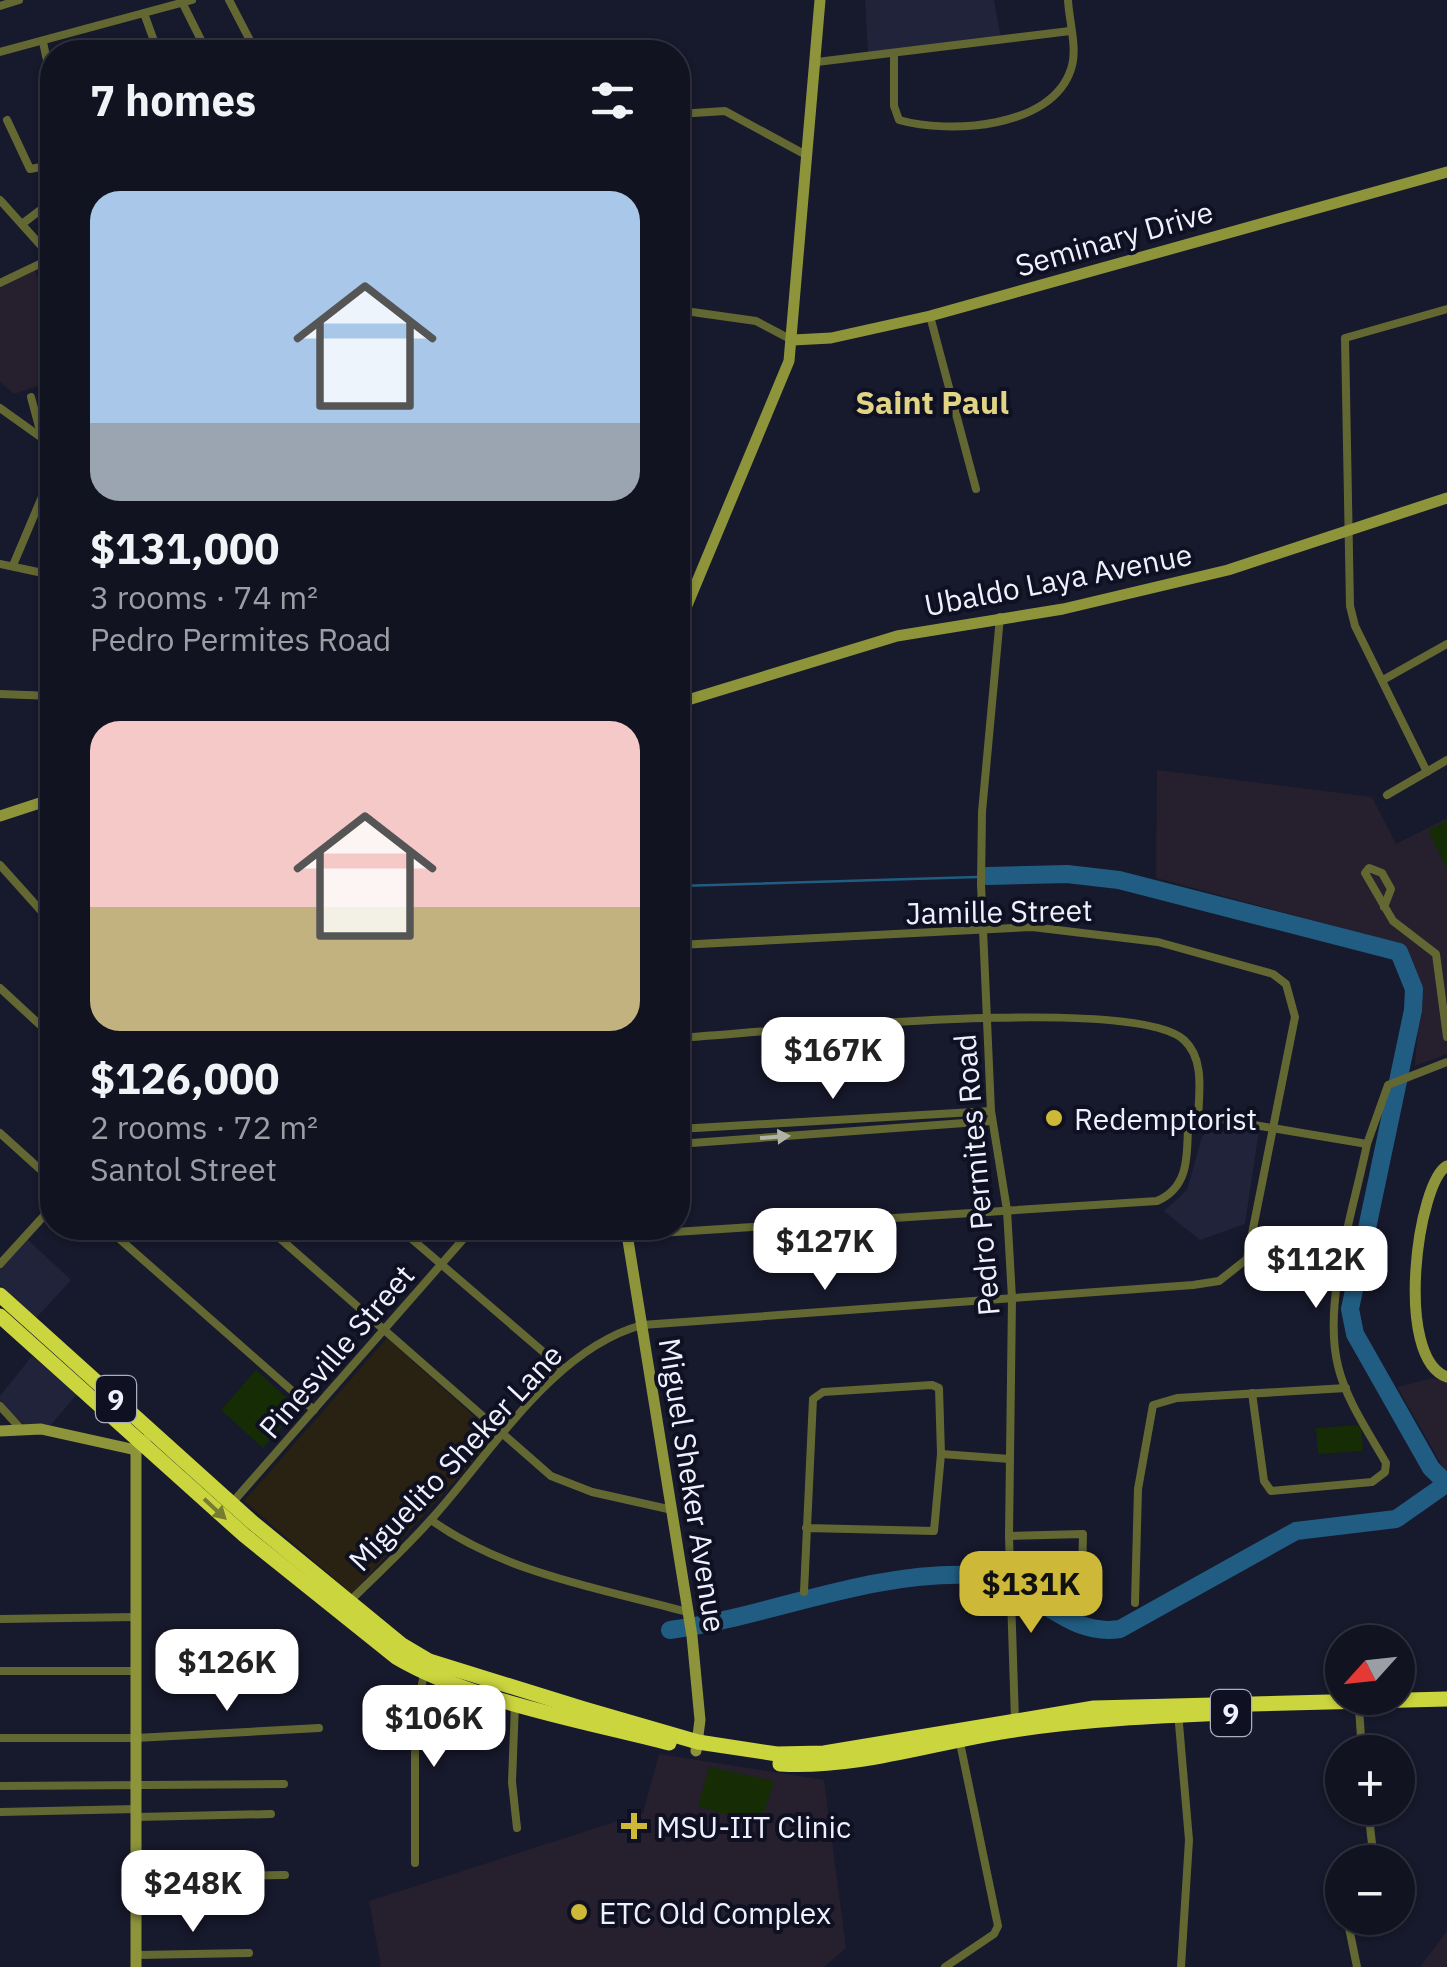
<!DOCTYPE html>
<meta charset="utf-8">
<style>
:root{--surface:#111321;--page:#1a1c2a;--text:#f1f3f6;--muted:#9c9ea5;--line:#30323f;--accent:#ceb837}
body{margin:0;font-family:"IBM Plex Sans",sans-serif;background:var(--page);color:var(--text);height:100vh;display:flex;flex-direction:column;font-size:38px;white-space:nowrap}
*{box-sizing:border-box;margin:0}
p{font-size:32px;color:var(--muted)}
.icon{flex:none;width:55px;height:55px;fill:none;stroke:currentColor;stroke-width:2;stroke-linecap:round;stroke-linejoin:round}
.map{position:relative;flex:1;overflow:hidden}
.side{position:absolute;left:40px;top:40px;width:650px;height:1200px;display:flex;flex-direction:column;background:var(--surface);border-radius:40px;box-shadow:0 2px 8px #0004,0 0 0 2px var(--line)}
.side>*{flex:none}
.needle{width:65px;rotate:243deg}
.fabs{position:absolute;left:1325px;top:1625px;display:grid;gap:20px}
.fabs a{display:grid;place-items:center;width:90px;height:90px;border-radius:50%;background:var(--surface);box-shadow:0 2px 8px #0004,0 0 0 2px var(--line);font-size:50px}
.price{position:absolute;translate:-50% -85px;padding:0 22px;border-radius:20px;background:#fff;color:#222;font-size:32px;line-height:65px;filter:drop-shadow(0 2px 5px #0008)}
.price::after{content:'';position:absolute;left:50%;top:60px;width:30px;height:22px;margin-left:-15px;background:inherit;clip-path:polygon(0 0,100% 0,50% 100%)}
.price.on{background:var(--accent);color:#111}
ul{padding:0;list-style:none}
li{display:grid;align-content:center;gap:20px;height:530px;padding:0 50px}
li span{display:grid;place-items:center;height:310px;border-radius:30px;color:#555}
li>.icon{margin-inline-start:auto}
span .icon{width:180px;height:180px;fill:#fffc;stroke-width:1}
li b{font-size:42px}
h2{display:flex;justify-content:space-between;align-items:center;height:120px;padding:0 50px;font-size:42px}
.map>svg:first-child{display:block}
.built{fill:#21233b}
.education{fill:#261f2e}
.medical{fill:#292111}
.green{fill:#162c04}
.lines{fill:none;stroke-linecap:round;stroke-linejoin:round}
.stream{stroke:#215d82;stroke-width:2.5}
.river{stroke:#215d82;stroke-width:18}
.street{stroke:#636833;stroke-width:8}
.secondary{stroke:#8d943a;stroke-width:11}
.highway{stroke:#cbd53e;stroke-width:15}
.oneway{fill:#b0b3a3}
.oneway2{fill:#767c31}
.poi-dot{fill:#ceb837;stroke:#0f1022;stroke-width:4}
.labels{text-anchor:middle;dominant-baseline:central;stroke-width:8;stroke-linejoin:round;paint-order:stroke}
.shield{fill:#0f1022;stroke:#acaebc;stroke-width:2.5}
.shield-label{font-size:28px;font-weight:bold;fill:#eff1fe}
.street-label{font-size:30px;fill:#eff1fe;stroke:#0f1022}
.poi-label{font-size:30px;fill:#eff1fe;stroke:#0f1022;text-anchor:start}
.neighbourhood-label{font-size:32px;font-weight:bold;fill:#e2d486;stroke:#0f1022}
</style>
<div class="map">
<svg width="1447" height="1967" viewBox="0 0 1447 1967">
<rect width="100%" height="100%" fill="#17192c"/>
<g class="built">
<path d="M865,0H994L1001,38L868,52Z"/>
<path d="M1210,1127L1259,1130L1245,1224L1200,1240L1164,1211L1187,1190L1202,1137Z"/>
<path d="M27,1239L71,1280L36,1318L0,1285V1269Z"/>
<path d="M32,1356L77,1394L50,1426L24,1424L0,1404V1396Z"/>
</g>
<g class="education">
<path d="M34,269L52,310V381L14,394L0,382V284Z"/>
<path d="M1157,770L1372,797L1396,844L1447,818V1054L1415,1066L1421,986L1405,945L1156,878Z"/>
<path d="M1432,1378L1447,1381V1474L1397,1387Z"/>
<path d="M659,1754L824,1780L846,1948L824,1967H381L369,1901L643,1813Z"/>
<path d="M1447,1931V1967H1420Z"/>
</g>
<path class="medical" d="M387,1338L496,1436L352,1594L244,1501Z"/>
<g class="green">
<path d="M1447,821V870L1428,830Z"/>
<path d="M256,1370L298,1408L263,1448L221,1410Z"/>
<path d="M1361,1425L1363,1451L1318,1454L1316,1428Z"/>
<path d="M709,1767L774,1781L760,1825L698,1806Z"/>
</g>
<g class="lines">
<path class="stream" d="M678,886L977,877"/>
<g class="river">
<path d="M987,876L1067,874L1119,880L1399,952L1414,989L1413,1010L1350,1309L1355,1334L1431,1468L1447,1484"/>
<path d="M670,1630C771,1616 868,1571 972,1575C1030,1578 1063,1638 1120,1629L1296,1531L1396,1519L1446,1484"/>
</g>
<g class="street">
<path d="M229,0L256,52"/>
<path d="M182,2L207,52"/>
<path d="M0,6L19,0"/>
<path d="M145,16L158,52"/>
<path d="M43,42L52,84"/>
<path d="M0,52L192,0"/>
<path d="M894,56V106L899,120C948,134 1052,129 1071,69C1078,49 1069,21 1068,0"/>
<path d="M817,62L1070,31"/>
<path d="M678,114L725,111L806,155"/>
<path d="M7,120L30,169L52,165"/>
<path d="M0,200L52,258"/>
<path d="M22,224L51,202"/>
<path d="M0,283L52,258"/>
<path d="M678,310L756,321L792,340"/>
<path d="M930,316L976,489"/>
<path d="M31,397L42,438"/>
<path d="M0,408L42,438L52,468"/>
<path d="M14,563L52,473"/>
<path d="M0,564L52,575"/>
<path d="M45,571L52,544"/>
<path d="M1000,617L982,812L981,884L991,1111L1007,1210L1012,1298L1009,1536L1015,1720"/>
<path d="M1383,680L1447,644"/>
<path d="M0,694L52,696"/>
<path d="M1427,772L1355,626L1350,606L1345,338L1447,309"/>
<path d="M1387,795L1447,760"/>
<path d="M0,865L52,923"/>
<path d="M1384,907L1391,889L1382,873L1369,868L1365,873L1393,921L1436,954L1447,1037"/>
<path d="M0,988L52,1036"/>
<path d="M678,1038C761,1033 1133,993 1184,1040C1205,1059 1199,1093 1198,1119"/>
<path d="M678,1129L991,1111"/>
<path d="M0,1133L52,1180"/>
<path d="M678,1144L992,1121"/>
<path d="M107,1228L314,1410"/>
<path d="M268,1228L551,1476L592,1492L668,1509"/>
<path d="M399,1228L562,1368"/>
<path d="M518,1228L551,1237L582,1238L1157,1201C1190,1187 1187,1154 1188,1123L1207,1117L1367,1144L1388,1085L1447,1062"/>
<path d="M0,1264L52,1207"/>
<path d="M1252,1393L1264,1481L1271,1491L1372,1482L1385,1472L1386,1463C1369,1433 1346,1400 1338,1366C1322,1301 1354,1209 1367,1144"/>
<path d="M0,1406L21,1429"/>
<path d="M941,1454L1010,1459"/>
<path d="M232,1503L473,1228"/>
<path d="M431,1520C507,1574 599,1588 687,1612"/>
<path d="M1009,1536L1083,1534L1082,1577"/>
<path d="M804,1592L813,1399L823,1392L932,1385L939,1388L941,1454L934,1531L806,1528"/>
<path d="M348,1603C377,1574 408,1546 435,1515C493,1450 554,1349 642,1325L1193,1285L1219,1281L1247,1259L1295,1017L1286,984L1273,974L1158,942L1032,927L678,945"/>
<path d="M1135,1603L1138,1489L1153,1405L1177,1398L1346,1388"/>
<path d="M0,1619L136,1617"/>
<path d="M0,1671H136"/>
<path d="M515,1703L512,1782L517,1828"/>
<path d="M1359,1708L1362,1752"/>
<path d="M1178,1712L1189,1840L1181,1967"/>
<path d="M0,1738H136L319,1728"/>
<path d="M0,1786L284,1784"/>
<path d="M1368,1808L1374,1862"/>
<path d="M0,1812L137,1809"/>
<path d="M137,1817L271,1814"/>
<path d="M415,1863V1719L425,1669"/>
<path d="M138,1877L285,1875"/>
<path d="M1342,1898V1900"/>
<path d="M1347,1918L1357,1967"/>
<path d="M1384,1918L1391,1921"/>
<path d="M137,1955L249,1953"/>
<path d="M945,1967L994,1934L998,1926L959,1738"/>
</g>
<g class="secondary">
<path d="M793,340L831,338L930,316L1447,172"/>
<path d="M678,627L789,361L820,0"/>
<path d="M678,703L897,636L1063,609L1228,570L1447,498"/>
<path d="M0,816L52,799"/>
<path d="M1447,1166C1418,1181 1393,1358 1447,1377"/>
<path d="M626,1228L692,1636L700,1720L696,1751"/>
<path d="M0,1431L41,1429L136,1450"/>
<path d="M136,1967V1450L145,1440"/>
</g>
<g class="highway">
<path d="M0,1295L252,1522L402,1645L429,1661L584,1709L698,1742L777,1754L824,1753L1094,1708L1447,1699"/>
<path d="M0,1316L244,1535L396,1657C470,1701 585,1721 669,1743"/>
<path d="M780,1764C858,1769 937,1741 1014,1730C1085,1719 1157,1716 1228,1713"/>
</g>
</g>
<defs><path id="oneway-solid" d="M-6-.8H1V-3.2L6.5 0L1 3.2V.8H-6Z" transform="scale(2.5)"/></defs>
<use class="oneway" href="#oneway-solid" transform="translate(775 1137) rotate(-4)"/>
<use class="oneway2" href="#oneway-solid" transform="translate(215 1509) rotate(43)"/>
<g class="poi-dot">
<circle cx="1054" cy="1118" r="10"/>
<path d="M629 1811h10v10h10v10h-10v10h-10v-10h-10v-10h10z"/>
<circle cx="579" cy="1912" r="10"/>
</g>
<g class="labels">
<g class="shield">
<rect x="96" y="1376" width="40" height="46" rx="8"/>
<rect x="1211" y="1690" width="40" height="46" rx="8"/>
</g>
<g class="shield-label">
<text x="116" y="1399">9</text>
<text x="1231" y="1713">9</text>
</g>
<g class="street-label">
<text transform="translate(1114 238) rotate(-16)">Seminary Drive</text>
<text transform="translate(1058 579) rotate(-11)">Ubaldo Laya Avenue</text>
<text transform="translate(999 911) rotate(-1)">Jamille Street</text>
<text transform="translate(976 1175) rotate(-95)">Pedro Permites Road</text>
<text transform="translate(336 1351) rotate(-49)">Pinesville Street</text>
<text transform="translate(455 1457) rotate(-47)">Miguelito Sheker Lane</text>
<text transform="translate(693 1485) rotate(81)">Miguel Sheker Avenue</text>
</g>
<g class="poi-label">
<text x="1074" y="1118">Redemptorist</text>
<text x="656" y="1826">MSU-IIT Clinic</text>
<text x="599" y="1912">ETC Old Complex</text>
</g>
<g class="neighbourhood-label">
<text x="932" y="402">Saint Paul</text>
</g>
</g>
</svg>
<div class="fabs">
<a><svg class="needle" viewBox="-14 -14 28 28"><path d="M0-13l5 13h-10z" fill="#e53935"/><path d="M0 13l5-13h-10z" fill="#9c9ea5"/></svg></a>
<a>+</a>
<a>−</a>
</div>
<b class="price" style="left:833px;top:1102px">$167K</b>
<b class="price" style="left:825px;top:1293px">$127K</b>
<b class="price" style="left:1316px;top:1311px">$112K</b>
<b class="price on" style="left:1031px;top:1636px">$131K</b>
<b class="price" style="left:227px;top:1714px">$126K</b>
<b class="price" style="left:434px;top:1770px">$106K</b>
<b class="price" style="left:193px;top:1935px">$248K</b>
<section class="side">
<h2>7 homes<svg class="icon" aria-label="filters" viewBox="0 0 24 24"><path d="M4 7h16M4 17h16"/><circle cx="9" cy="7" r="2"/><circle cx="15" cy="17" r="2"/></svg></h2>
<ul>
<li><span style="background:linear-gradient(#a9c7e8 75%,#9aa5b1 0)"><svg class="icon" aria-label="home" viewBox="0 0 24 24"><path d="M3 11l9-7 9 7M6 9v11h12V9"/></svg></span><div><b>$131,000</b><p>3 rooms · 74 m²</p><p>Pedro Permites Road</p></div></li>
<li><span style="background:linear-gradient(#f6c9c9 60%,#c2b280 0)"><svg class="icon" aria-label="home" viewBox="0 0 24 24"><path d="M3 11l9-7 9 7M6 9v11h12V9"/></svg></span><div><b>$126,000</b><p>2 rooms · 72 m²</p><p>Santol Street</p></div></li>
</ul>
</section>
</div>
